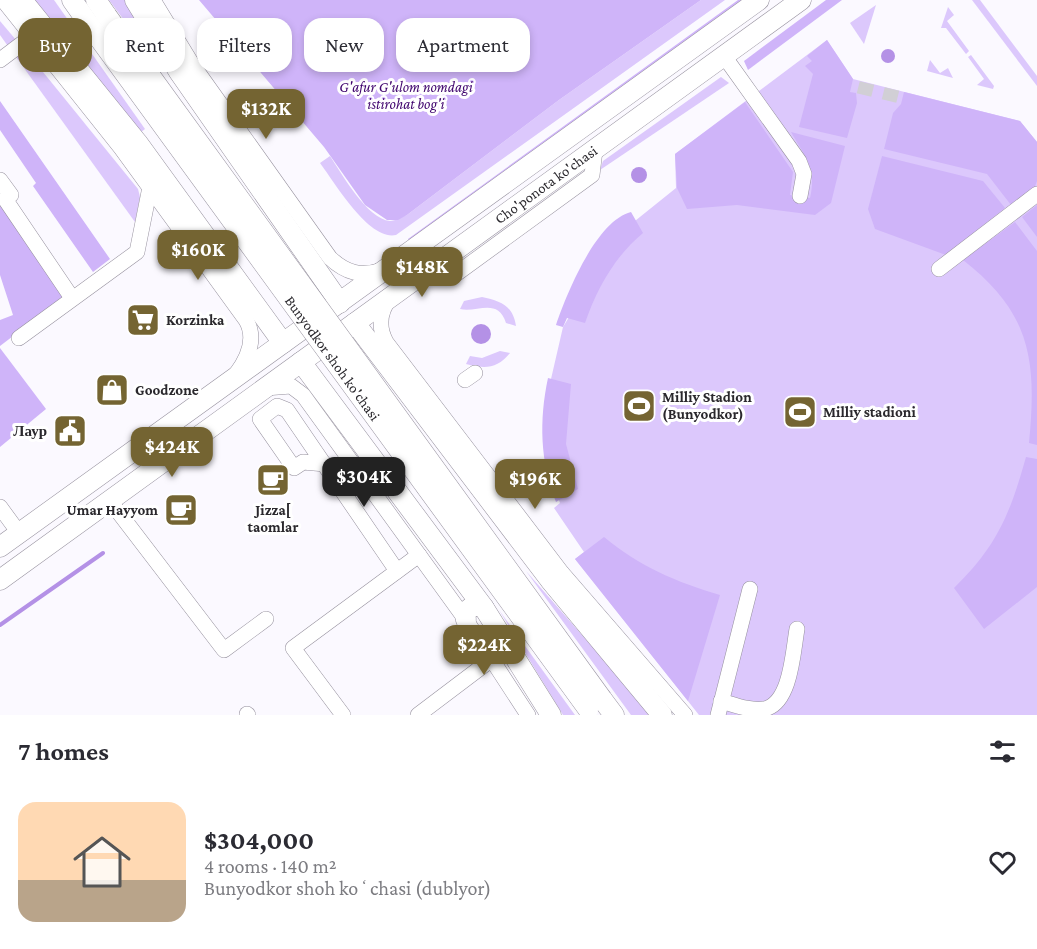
<!DOCTYPE html>
<meta charset="utf-8">
<style>
:root{--surface:#fff;--page:#f2f2f3;--text:#2b2b33;--muted:#7c7c81;--accent:#746432}
body{margin:0;font-family:"Crimson Pro",serif;background:var(--page);color:var(--text);height:100vh;display:flex;flex-direction:column;font-size:22px;white-space:nowrap}
*{box-sizing:border-box;margin:0}
p{font-size:20px;color:var(--muted)}
.icon{flex:none;width:33px;height:33px;fill:none;stroke:currentColor;stroke-width:2;stroke-linecap:round;stroke-linejoin:round}
.map{position:relative;height:715px;overflow:hidden}
.details{display:flex;flex-direction:column;background:var(--surface);flex:1}
.details>*{flex:none}
.hud{position:absolute;left:18px;top:18px;width:600px;height:54px;display:flex;gap:12px}
.price{position:absolute;translate:-50% -51px;padding:0 14px;border-radius:12px;background:var(--accent);color:#fff;font-size:20px;line-height:39px;filter:drop-shadow(0 2px 3px #0008)}
.price::after{content:'';position:absolute;left:50%;top:36px;width:18px;height:14px;margin-left:-9px;background:inherit;clip-path:polygon(0 0,100% 0,50% 100%)}
.price.on{background:#222;color:#fff}
ul{padding:0;list-style:none}
li{display:flex;align-items:center;gap:18px;height:150px;padding:0 18px}
li span{display:grid;place-items:center;flex:none;width:168px;height:120px;border-radius:18px;color:#555}
li>.icon{margin-inline-start:auto}
span .icon{width:72px;height:72px;fill:#fffc;stroke-width:1}
li b{font-size:26px}
h2{display:flex;justify-content:space-between;align-items:center;height:72px;padding:0 18px;font-size:26px}
.pill{padding:0 21px;border-radius:18px;background:var(--surface);box-shadow:0 3px 9px #0003;font-size:21px;line-height:54px}
.pill.on{background:var(--accent);color:#fff}
.map>svg:first-child{display:block}
.green{fill:#dcc8fc}
.forest{fill:#cfb4f9}
.water{fill:#b491e6}
.lines{fill:none;stroke-linecap:round;stroke-linejoin:round}
.stream{stroke:#b491e6;stroke-width:4}
.minor-tunnel{stroke:#d1cfd5;stroke-width:15;stroke-dasharray:15 8;stroke-linecap:butt}
.minor-casing{stroke:#96919e;stroke-width:16}
.major-casing{stroke:#96919e;stroke-width:21}
.minor{stroke:#fff;stroke-width:15}
.major{stroke:#fff;stroke-width:20}
.major-bridge-casing{stroke:#96919e;stroke-width:21;stroke-linecap:butt}
.major-bridge{stroke:#fff;stroke-width:20}
.labels{text-anchor:middle;dominant-baseline:central;stroke-width:6;stroke-linejoin:round;paint-order:stroke}
.park-label{font-size:15px;font-style:italic;fill:#3f046d;stroke:#fff}
.street-label{font-size:15px;fill:#2a282d;stroke:#fff}
.poi-label{font-size:15px;font-weight:bold;fill:#2a282d;stroke:#fff;text-anchor:start}
</style>
<div class="map">
<svg width="1037" height="715" viewBox="0 0 1037 715">
<rect width="100%" height="100%" fill="#fbf9ff"/>
<g class="green">
<path d="M25,0H54L145,129L137,135Z"/>
<path d="M109,0H126L161,60L156,63Z"/>
<path d="M701,0H725L396,235C369,241 335,183 320,163L330,156C342,174 367,219 390,221C395,221 402,217 407,215L559,100Z"/>
<path d="M972,0H980L1037,76V86Z"/>
<path d="M876,5L864,44L850,23Z"/>
<path d="M948,7L954,15L947,21L969,51L966,54L946,28H941Z"/>
<path d="M0,21L16,40L10,49L0,35Z"/>
<path d="M827,40L853,79L1020,121L1037,142V715H699L575,559L584,552L554,508L560,503L553,485L551,379L563,327L620,233L676,188L675,154Z"/>
<path d="M23,54L30,56L138,189L140,197L135,222L16,57Z"/>
<path d="M971,55L994,86L993,89L977,85L984,79L968,57Z"/>
<path d="M930,60L940,73L948,68L953,78L927,71Z"/>
<path d="M721,77L729,83L600,170L603,161Z"/>
<path d="M482,297C500,301 513,305 516,326L506,323C498,297 477,313 460,309L464,301Z"/>
<path d="M500,351L510,353C497,369 485,369 466,364L470,356L482,358Z"/>
<path d="M526,571L652,715H631Z"/>
<path d="M499,610L575,715H563Z"/>
</g>
<g class="forest">
<path d="M199,0H701L559,100L407,215L398,220H387L365,205L324,147Z"/>
<path d="M738,0H745L410,243L408,239Z"/>
<path d="M826,0H842L748,70L744,61Z"/>
<path d="M827,40L853,79L850,92L856,93L857,103L847,138L799,127L813,74L805,66L812,61L807,56Z"/>
<path d="M904,92L1020,121L1037,142V181L1034,189L1011,205L987,174L884,149L893,113L901,104Z"/>
<path d="M0,101L110,259L93,272L33,186L36,183L0,130Z"/>
<path d="M745,102L793,172L790,195L810,198C817,168 805,157 791,132L845,146L831,203L815,215L737,205L687,209L677,188L675,154Z"/>
<path d="M882,156L983,181L1005,208L946,255L875,229L868,209Z"/>
<path d="M0,200L63,298L0,346V320L13,315L0,275Z"/>
<path d="M1037,205V237L1022,217Z"/>
<path d="M631,212L643,233C614,257 597,289 585,323L567,318L563,327L556,325C567,293 596,221 631,212Z"/>
<path d="M1015,222L1037,251V445L1029,443C1037,360 1031,313 963,260Z"/>
<path d="M0,348L46,409L0,447Z"/>
<path d="M548,378L571,384L566,444L578,489L556,502C540,462 539,420 548,378Z"/>
<path d="M1026,457L1037,459V587L984,629L954,588C997,546 1010,514 1026,457Z"/>
<path d="M604,537C639,566 676,582 720,595L688,701L575,559Z"/>
</g>
<g class="water">
<circle cx="888" cy="56" r="7"/>
<circle cx="639" cy="175" r="8"/>
<circle cx="481" cy="334" r="10"/>
</g>
<g class="lines">
<path class="stream" d="M0,625L103,553"/>
<g class="minor-tunnel">
<path d="M864,95L867,83"/>
<path d="M889,101L892,89"/>
</g>
<defs>
<g id="minor">
<path d="M3,0L121,148L246,320C257,339 248,358 236,374"/>
<path d="M153,0L192,64L330,258C346,273 361,277 382,270"/>
<path d="M724,56L799,161L804,174L800,196"/>
<path d="M0,60L32,36"/>
<path d="M0,180L11,195L5,199L72,298"/>
<path d="M939,269L1037,194"/>
<path d="M427,271L452,277L592,175L595,150"/>
<path d="M390,298C380,311 378,327 386,342L562,573L685,715"/>
<path d="M19,338L137,252L150,187"/>
<path d="M465,380L475,373"/>
<path d="M265,388L291,386L303,395L466,620L528,715"/>
<path d="M325,464L303,462L294,468L260,419L277,406L287,410L397,571"/>
<path d="M110,501L224,650L266,619"/>
<path d="M0,507L19,533"/>
<path d="M721,701C735,705 750,711 764,709C791,704 793,651 797,629"/>
<path d="M247,714L248,715"/>
<path d="M343,715L293,648L419,555"/>
<path d="M418,715L492,659"/>
<path d="M718,715L750,589"/>
</g>
<g id="major">
<path d="M22,0L137,142L283,343"/>
<path d="M72,0L91,27"/>
<path d="M96,0L107,16"/>
<path d="M135,0L179,72L340,303"/>
<path d="M355,323L550,580L662,715"/>
<path d="M301,362L484,608L551,715"/>
<path d="M0,547L759,0"/>
<path id="s1" d="M0,580L801,0"/>
<path d="M466,620C464,609 473,603 484,608"/>
<path d="M602,699L614,715"/>
</g>
</defs>
<use href="#minor" class="minor-casing"/>
<use href="#major" class="major-casing"/>
<use href="#minor" class="minor"/>
<use href="#major" class="major"/>
<defs>
<g id="major-bridge">
<path d="M107,16L602,699"/>
<path id="s2" d="M91,27L588,709"/>
</g>
</defs>
<use href="#major-bridge" class="major-bridge-casing"/>
<use href="#major-bridge" class="major-bridge"/>
</g>
<defs>
<symbol id="supermarket-square" viewBox="-11 -11 22 22"><rect x="-9" y="-9" width="18" height="18" rx="4" fill="#746432" stroke="#fff"/><path d="M-6-5.5h2.5l.6 2H6L4.5 2H-2.5L-4.4-4H-6ZM-1.5 3.2a1.3 1.3 0 1 0 .1 0ZM3 3.2a1.3 1.3 0 1 0 .1 0Z" fill="#fff"/></symbol>
<symbol id="shop-square" viewBox="-11 -11 22 22"><rect x="-9" y="-9" width="18" height="18" rx="4" fill="#746432" stroke="#fff"/><path d="M-5-2.5h2.3a2.7 3.5 0 0 1 5.4 0H5L5.5 6h-11ZM-1.5-2.5h3a1.5 2.3 0 0 0-3 0Z" fill="#fff"/></symbol>
<symbol id="stadium-square" viewBox="-11 -11 22 22"><rect x="-9" y="-9" width="18" height="18" rx="4" fill="#746432" stroke="#fff"/><path d="M0-5a6.5 5 0 1 0 0 10a6.5 5 0 1 0 0-10ZM-3.5-1.8h7v3.6h-7Z" fill="#fff"/></symbol>
<symbol id="civic-square" viewBox="-11 -11 22 22"><rect x="-9" y="-9" width="18" height="18" rx="4" fill="#746432" stroke="#fff"/><path d="M-.6-6.5H3V-4.5H.6V-3L4-1V1h2V6H-6V1h2V-1L-.6-3ZM-1.2 2.5V6h2.4V2.5Z" fill="#fff"/></symbol>
<symbol id="cafe-square" viewBox="-11 -11 22 22"><rect x="-9" y="-9" width="18" height="18" rx="4" fill="#746432" stroke="#fff"/><path d="M-5.5-4.5H6V0H3Q3 3.5 0 3.5H-2.5Q-5.5 3.5-5.5 0ZM3-3.2v2h1.7v-2ZM-6 4.5H4V6H-6Z" fill="#fff"/></symbol>
</defs>
<g fill-rule="evenodd">
<use href="#supermarket-square" x="124" y="301" width="38" height="38"/>
<use href="#shop-square" x="93" y="371" width="38" height="38"/>
<use href="#stadium-square" x="620" y="387" width="38" height="38"/>
<use href="#stadium-square" x="781" y="393" width="38" height="38"/>
<use href="#civic-square" x="51" y="412" width="38" height="38"/>
<use href="#cafe-square" x="254" y="461" width="38" height="38"/>
<use href="#cafe-square" x="162" y="491" width="38" height="38"/>
</g>
<g class="labels">
<g class="park-label">
<text x="406" y="87">G'afur G'ulom nomdagi<tspan x="406" dy="17">istirohat bog'i</tspan></text>
</g>
<g class="street-label">
<text stroke="none"><textPath href="#s1" startOffset="674">Cho'ponota ko'chasi</textPath></text>
<text stroke="none"><textPath href="#s2" startOffset="410">Bunyodkor shoh ko'chasi</textPath></text>
</g>
<g class="poi-label">
<text x="166" y="320">Korzinka</text>
<text x="135" y="390">Goodzone</text>
<text x="662" y="397">Milliy Stadion<tspan x="662" dy="17">(Bunyodkor)</tspan></text>
<text x="823" y="412">Milliy stadioni</text>
<text x="47" y="431" text-anchor="end">Лаур</text>
<text x="158" y="510" text-anchor="end">Umar Hayyom</text>
<text x="273" y="510" text-anchor="middle">Jizza[<tspan x="273" dy="17">taomlar</tspan></text>
</g>
</g>
</svg>
<b class="price" style="left:266px;top:140px">$132K</b>
<b class="price" style="left:198px;top:281px">$160K</b>
<b class="price" style="left:422px;top:298px">$148K</b>
<b class="price" style="left:172px;top:478px">$424K</b>
<b class="price on" style="left:364px;top:508px">$304K</b>
<b class="price" style="left:535px;top:510px">$196K</b>
<b class="price" style="left:484px;top:676px">$224K</b>
<div class="hud">
<a class="pill on">Buy</a>
<a class="pill">Rent</a>
<a class="pill">Filters</a>
<a class="pill">New</a>
<a class="pill">Apartment</a>
</div>
</div>
<section class="details">
<h2>7 homes<svg class="icon" aria-label="filters" viewBox="0 0 24 24"><path d="M4 7h16M4 17h16"/><circle cx="9" cy="7" r="2"/><circle cx="15" cy="17" r="2"/></svg></h2>
<ul>
<li><span style="background:linear-gradient(#ffd9b3 65%,#b9a48a 0)"><svg class="icon" aria-label="home" viewBox="0 0 24 24"><path d="M3 11l9-7 9 7M6 9v11h12V9"/></svg></span><div><b>$304,000</b><p>4 rooms · 140 m²</p><p>Bunyodkor shoh koʻchasi (dublyor)</p></div><svg class="icon" aria-label="heart" viewBox="0 0 24 24"><path d="M12 20l-8-8c-3-5 5-10 8-4 3-6 11-1 8 4z"/></svg></li>
</ul>
</section>
